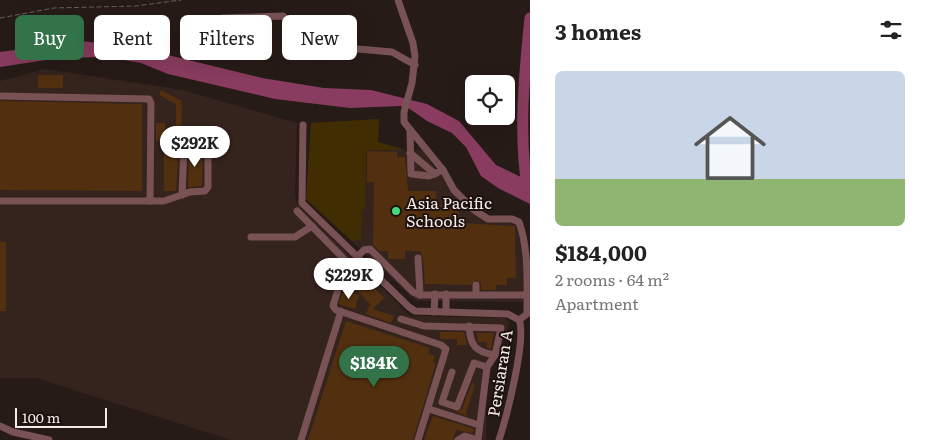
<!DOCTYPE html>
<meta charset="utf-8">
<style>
:root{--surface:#fff;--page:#f2f2f2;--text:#222;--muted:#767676;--line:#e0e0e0;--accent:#32734a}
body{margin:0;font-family:Literata,serif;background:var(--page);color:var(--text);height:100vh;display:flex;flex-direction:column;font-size:19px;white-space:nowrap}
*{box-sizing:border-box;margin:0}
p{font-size:16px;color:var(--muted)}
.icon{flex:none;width:28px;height:28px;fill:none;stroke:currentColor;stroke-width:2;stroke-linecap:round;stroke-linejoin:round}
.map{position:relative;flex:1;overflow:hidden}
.drawer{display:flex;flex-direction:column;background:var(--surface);width:400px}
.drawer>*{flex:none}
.hud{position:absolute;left:15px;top:15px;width:440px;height:45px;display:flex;gap:10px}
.tools{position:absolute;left:465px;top:75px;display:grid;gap:10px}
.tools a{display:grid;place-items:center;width:50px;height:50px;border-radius:8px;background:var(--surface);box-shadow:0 5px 20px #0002;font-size:25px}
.scale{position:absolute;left:15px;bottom:12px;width:92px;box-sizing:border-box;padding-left:5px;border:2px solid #f4ebe8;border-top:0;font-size:14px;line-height:18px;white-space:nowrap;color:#f4ebe8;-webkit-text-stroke:4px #1d120e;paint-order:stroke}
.price{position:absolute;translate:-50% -42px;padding:0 11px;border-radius:18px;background:#fff;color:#222;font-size:16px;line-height:32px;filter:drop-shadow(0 1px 2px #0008)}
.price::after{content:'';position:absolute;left:50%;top:30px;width:15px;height:11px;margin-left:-8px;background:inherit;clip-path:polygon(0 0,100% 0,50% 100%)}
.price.on{background:var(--accent);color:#fff}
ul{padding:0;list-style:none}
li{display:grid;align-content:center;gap:10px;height:265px;padding:0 25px}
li+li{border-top:1px solid var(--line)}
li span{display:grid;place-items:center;height:155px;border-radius:8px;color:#555}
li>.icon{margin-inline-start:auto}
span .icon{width:90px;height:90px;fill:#fffc;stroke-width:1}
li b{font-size:21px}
h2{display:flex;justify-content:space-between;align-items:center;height:60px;padding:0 25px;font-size:21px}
.tag{padding:0 18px;border-radius:8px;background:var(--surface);box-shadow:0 5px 20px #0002;font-size:18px;line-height:45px}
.tag.on{background:var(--accent);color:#fff}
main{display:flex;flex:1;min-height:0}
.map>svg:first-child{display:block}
.built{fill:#35231d}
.green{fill:#402e02}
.water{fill:#893c5f}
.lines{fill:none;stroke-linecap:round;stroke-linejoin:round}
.river{stroke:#893c5f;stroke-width:11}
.building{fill:#52300f}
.path{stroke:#6a5f5c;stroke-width:1;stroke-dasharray:5 2.5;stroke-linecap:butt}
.minor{stroke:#785254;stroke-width:7}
.poi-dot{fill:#45d77a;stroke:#1d120e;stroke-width:2}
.labels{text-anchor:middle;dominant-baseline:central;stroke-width:4;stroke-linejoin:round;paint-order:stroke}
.poi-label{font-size:16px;fill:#f4ebe8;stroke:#1d120e;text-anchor:start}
.street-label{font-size:16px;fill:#f4ebe8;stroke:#1d120e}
</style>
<main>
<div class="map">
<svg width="530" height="440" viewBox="0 0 530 440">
<rect width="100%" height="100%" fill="#271b17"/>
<g class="built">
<path d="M45,69L183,90L297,123L295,196L297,203L410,316L505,318L510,323L492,367L486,394V440H231L36,378H0V81Z"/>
<path d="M379,119L378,142L405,150H422L463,206L479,216L519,223L525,282L524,302L416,301L306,199L311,123Z"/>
</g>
<path class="green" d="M379,119L378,142L405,150H366L365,207L362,212L361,239L352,241L306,199L311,123Z"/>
<path class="water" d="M81,41L139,48L262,78L324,88L371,90L427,104L459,121L496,165L525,179L530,186V204L498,188L481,176L466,147L452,133L427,121L410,109L400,106L350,108L275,99L168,74L141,63L107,57L59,58L0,67V52Z"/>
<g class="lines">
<path class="river" d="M528,193C518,135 524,77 530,18"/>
</g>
<g class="building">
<rect x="38" y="75" width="25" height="13"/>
<path d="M161,90L182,101L181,141L179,146L176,191H164V141H156V123H165V136H176V104L159,95Z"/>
<path d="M0,101L142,104V191L0,190Z"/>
<path d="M189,149L203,150L202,186L188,187Z"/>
<path d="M367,151L397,152V157H405L408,191H436V205H459V223L515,226L516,278H507V285H496V290H481V283L476,280L471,285L425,284L423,258L420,251H405V259H388V251H379L373,245L374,182H367Z"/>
<rect x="0" y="242" width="6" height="69"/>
<path d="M356,269L384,298L373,309L394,316L391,323L366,314L370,304L346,280Z"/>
<path d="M343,291L359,295L355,309L339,304Z"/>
<path d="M346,321L430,348L428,353L435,356L433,362L436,363L413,440H308Z"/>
<path d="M440,332H464L467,345H457V339H440Z"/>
<path d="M477,333H494L491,349L487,348V342H478Z"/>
<path d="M472,383L475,384L466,413L467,416L456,412L462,409Z"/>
<path d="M433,416L474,429L473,433L456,430L453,440H424Z"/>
</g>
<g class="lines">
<path class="path" d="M0,18L54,8L136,6L181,0"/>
<g class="minor">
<path d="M398,0L413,43L415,56L412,83L404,112V122L443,170L454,190L474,210L488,219H512L519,222C529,249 527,285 527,314L519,320"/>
<path d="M223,18L283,16L302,36L313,40L358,49L392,52L415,65"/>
<path d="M0,96L149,99L151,103L150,201"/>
<path d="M303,125L302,203L409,307L415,311L508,314L519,320C527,338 506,419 499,440"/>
<path d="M410,130L411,174L429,176L443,170"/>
<path d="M410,153L435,174"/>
<path d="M0,201H164L190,192L205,191L208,187V148L205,144H188L184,146L182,195"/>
<path d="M297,211L345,260L344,269L333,306L336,310L441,345L446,349L418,440"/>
<path d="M251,237H295L312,226"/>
<path d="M358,256L364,250L370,249L413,292L420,295H527"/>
<path d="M418,258L420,295"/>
<path d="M476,285V294"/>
<path d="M446,294V312"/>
<path d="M434,312L435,294"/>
<path d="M401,319L424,326L501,328L495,355L487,367L478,440"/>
<path d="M469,326C470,345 475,352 495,355"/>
<path d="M452,372L442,402L457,407L474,363L487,367"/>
<path d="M429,409L479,425"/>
<path d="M0,426L13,432L49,440"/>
<path d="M301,440L341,311"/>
<path d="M458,440L465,436L478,440"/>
</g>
</g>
<circle class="poi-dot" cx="396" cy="211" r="5"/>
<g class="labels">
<g class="poi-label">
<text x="406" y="202">Asia Pacific<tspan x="406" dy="18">Schools</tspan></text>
</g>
<g class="street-label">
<text transform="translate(499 373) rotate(-81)">Persiaran A</text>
</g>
</g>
</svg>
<div class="tools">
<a><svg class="icon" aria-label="locate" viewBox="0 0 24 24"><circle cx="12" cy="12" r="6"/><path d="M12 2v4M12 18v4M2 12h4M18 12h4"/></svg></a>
</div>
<div class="scale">100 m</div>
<b class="price" style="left:195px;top:168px">$292K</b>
<b class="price" style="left:349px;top:300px">$229K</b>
<b class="price on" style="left:374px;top:388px">$184K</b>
<div class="hud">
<a class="tag on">Buy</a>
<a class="tag">Rent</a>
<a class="tag">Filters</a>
<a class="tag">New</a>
</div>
</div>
<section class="drawer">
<h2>3 homes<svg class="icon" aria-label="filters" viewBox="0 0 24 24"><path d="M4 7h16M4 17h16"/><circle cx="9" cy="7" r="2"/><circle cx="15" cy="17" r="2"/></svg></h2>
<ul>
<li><span style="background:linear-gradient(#c9d6e8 70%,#8fb573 0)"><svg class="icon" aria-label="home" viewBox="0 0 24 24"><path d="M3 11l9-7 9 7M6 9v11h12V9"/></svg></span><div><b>$184,000</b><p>2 rooms · 64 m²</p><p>Apartment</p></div></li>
</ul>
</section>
</main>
